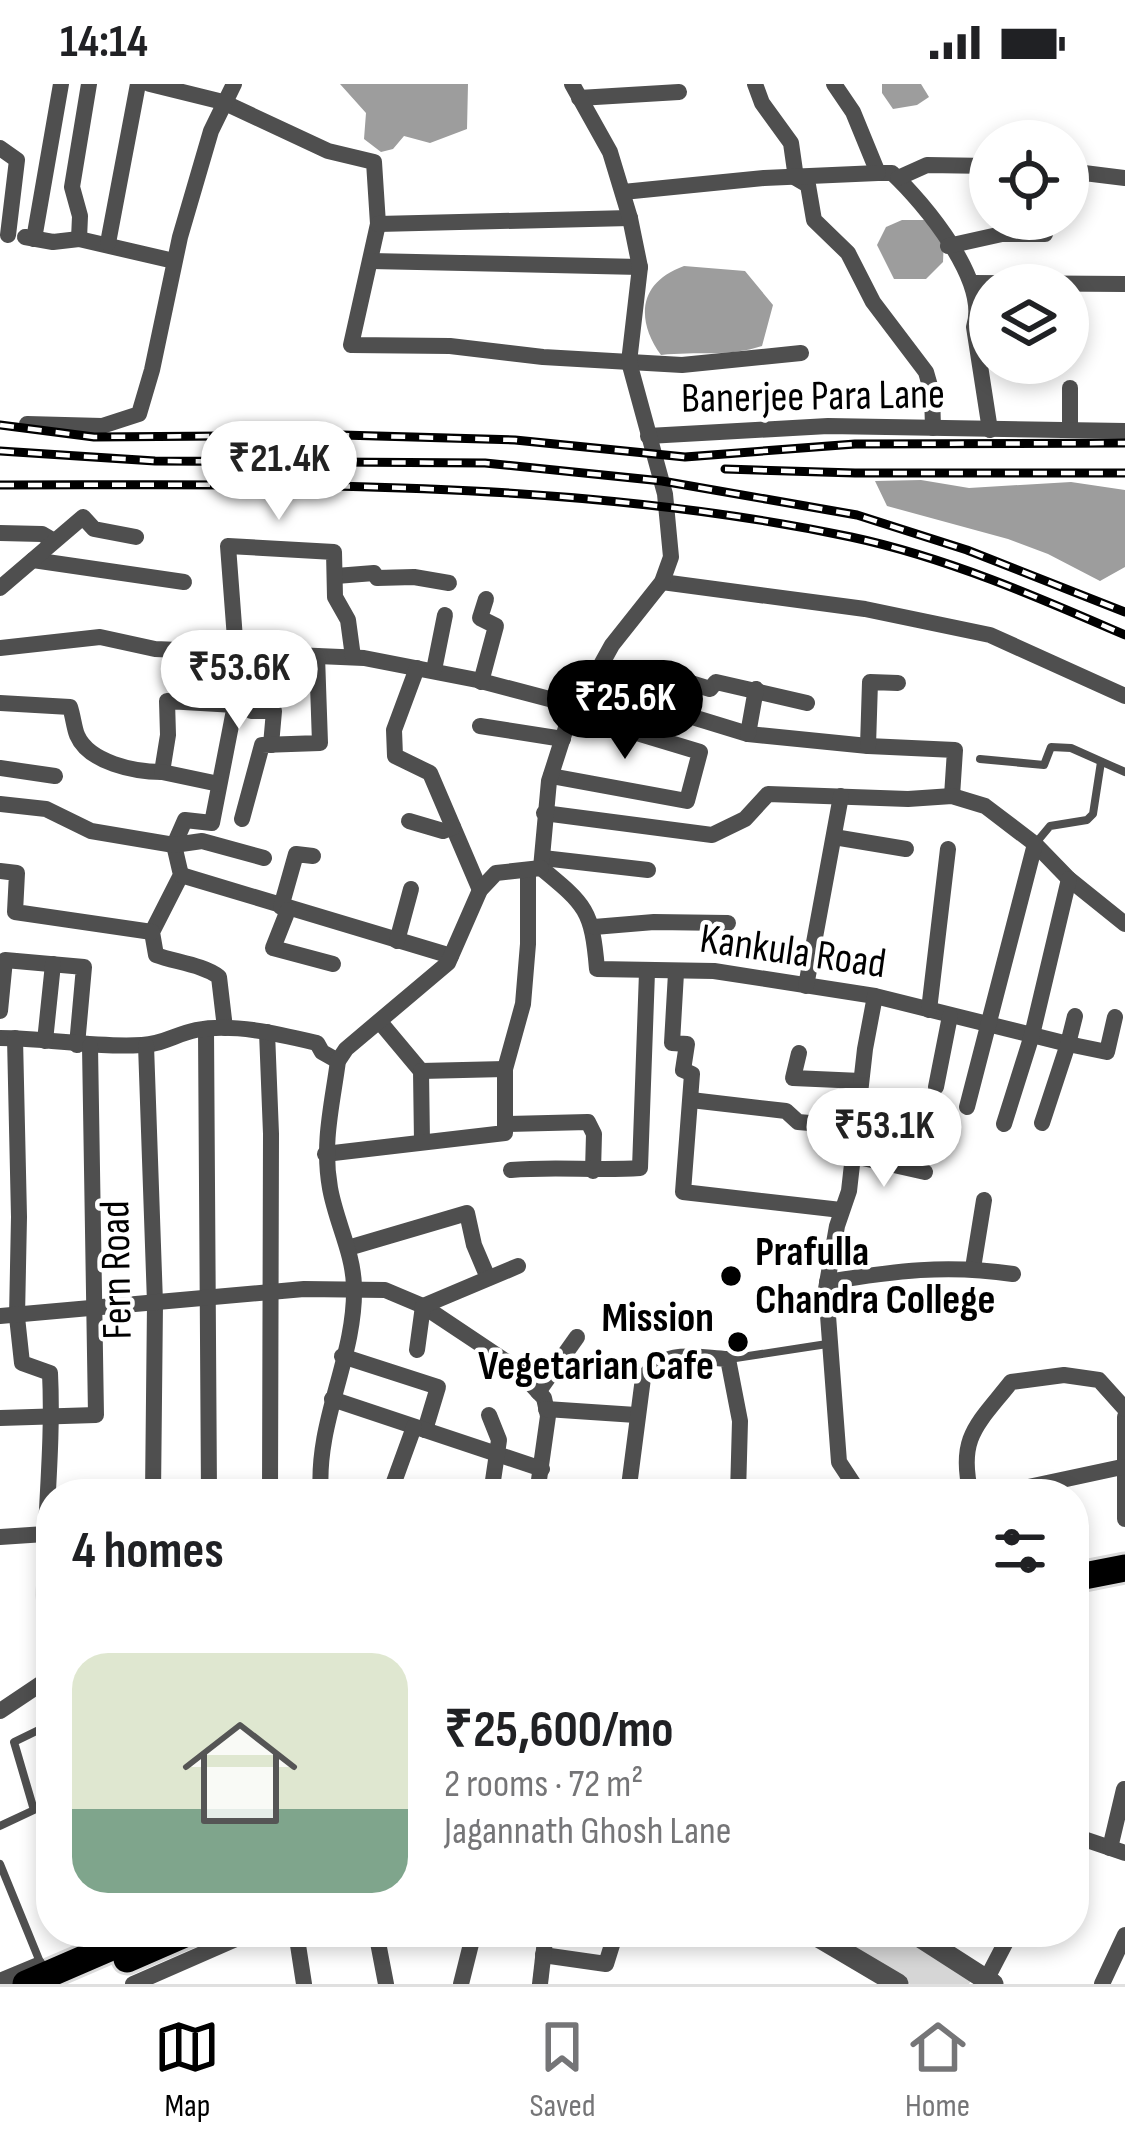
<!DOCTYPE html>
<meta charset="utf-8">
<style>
:root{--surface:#fff;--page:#f2f2f2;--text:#202124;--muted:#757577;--line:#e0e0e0;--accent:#000}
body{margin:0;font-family:"Sofia Sans Condensed",sans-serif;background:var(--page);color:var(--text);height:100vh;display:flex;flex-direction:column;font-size:45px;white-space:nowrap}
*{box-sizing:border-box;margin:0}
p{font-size:39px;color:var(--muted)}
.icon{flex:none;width:66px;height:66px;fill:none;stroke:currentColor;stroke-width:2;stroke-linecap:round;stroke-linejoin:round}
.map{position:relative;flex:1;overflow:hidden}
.drawer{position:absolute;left:36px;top:1395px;width:1053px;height:468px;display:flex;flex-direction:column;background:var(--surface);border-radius:48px;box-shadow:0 6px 18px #0003}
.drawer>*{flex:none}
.buttons{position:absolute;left:969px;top:36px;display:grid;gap:24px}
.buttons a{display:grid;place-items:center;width:120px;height:120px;border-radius:50%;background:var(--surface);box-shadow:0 6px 18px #0003;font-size:60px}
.price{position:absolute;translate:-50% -102px;padding:0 27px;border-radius:42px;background:#fff;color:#222;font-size:39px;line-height:78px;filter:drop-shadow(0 3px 6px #0008)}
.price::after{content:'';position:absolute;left:50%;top:72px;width:36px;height:27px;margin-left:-18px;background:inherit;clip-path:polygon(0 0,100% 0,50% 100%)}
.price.current{background:var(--accent);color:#fff}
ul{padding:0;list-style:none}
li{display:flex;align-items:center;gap:36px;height:300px;padding:0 36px}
li span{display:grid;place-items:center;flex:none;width:336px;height:240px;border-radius:36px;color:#555}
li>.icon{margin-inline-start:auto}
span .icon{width:144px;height:144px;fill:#fffc;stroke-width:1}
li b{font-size:51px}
h2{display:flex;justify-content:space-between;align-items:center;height:144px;padding:0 36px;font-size:51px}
.status{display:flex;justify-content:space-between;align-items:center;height:84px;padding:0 60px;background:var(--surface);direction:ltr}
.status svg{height:33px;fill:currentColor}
.tab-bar{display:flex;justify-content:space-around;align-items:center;height:168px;border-top:3px solid var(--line);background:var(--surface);font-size:33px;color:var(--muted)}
.tab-bar a{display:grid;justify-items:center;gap:6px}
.tab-bar .current{color:var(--accent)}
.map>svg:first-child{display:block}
.green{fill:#d6d6d6}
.water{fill:#9d9d9d}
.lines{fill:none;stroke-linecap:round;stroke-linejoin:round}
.primary-casing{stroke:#dbdbdb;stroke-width:33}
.service{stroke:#4f4f4f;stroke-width:8}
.minor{stroke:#4f4f4f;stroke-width:16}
.tertiary{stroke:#4f4f4f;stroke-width:21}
.primary{stroke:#000;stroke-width:27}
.rail-casing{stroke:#000;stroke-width:9}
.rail{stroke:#fff;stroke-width:4.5;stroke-dasharray:14;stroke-linecap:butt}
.poi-dot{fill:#000;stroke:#fff;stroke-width:4.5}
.labels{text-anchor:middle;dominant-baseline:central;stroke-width:9;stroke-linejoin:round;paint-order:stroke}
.street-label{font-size:42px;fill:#000;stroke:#fff}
.poi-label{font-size:42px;font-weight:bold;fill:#000;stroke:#fff;text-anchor:start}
</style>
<div class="status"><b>14:14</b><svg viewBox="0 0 49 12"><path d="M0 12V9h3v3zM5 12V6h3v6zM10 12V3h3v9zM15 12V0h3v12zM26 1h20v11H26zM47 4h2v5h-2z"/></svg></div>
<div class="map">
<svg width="1125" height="1900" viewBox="0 0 1125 1900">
<rect width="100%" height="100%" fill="#fff"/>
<path class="green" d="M819,1848H901L972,1895L969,1900H910Z"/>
<g class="water">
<path d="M340,0H468L467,45L430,59L404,52L393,65L381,68L364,55L366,29Z"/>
<path d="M882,0H921L929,13L917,21L893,25L882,9Z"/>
<path d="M902,136H924L944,154L943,178L926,195H894L877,161L886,143Z"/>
<path d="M684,182L745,187L773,221L762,262C729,273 696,267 661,271C635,235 639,198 684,182Z"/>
<path d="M921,396L969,404L1071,398L1125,406V483L1100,497L1048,470L1008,455L887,422L875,397Z"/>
</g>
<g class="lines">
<defs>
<g id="primary">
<path d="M1074,1494L1125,1484"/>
<path d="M127,1875L189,1848"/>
<path d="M26,1900L146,1848"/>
</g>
</defs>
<use href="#primary" class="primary-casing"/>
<g class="service">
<path d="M980,675L1044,681L1051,663L1071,664L1125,688"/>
<path d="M1035,760L1050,742L1087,736L1093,730L1101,678"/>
<path d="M729,1275L827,1260"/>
<path d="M0,1742L34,1726L14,1658L51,1640"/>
<path d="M0,1780L40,1878"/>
</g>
<g class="minor">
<path d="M89,0L72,103L80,132L79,155L174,177"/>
<path d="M150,0L223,18L328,67L374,78L378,140L351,261L450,262L543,273L682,281L801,269"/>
<path d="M755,0L762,19L791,59L796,94L808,101L814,136L848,169L873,218L926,288L932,309L933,344"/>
<path d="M834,0L853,28L878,89H892C925,120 989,197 974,243L990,346"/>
<path d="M579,14L679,8"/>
<path d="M0,64L17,76L8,151"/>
<path d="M1068,87L1125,94"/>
<path d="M898,94L927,81L990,82"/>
<path d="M623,108L764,94L878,89"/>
<path d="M378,140L630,134"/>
<path d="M25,153L53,158L79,155"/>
<path d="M34,155L61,0"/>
<path d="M108,159L138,0"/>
<path d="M948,162L1002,150H1045"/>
<path d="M371,177L640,183"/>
<path d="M972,199L1125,200"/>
<path d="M1070,304V345"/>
<path d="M27,340L102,342L139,330L152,286L180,153L211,47L234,0"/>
<path d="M648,352L828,342L1125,347"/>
<path d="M0,449L42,450L54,457"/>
<path d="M33,476L184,498"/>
<path d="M336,492L374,489L377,494L414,493L449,499"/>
<path d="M662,498L865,525L990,551L1125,612"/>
<path d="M0,504L83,433L94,445L136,453"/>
<path d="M0,564L100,553L155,565L364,574L477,596L576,622L584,633L700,668L687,717L551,692"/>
<path d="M236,568L228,462L334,468L335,513L348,536L353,573"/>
<path d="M247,569L251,627H274L271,661"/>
<path d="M417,584L394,646L395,672L430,689L480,806"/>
<path d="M434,586L445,531"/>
<path d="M481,598L496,542L480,534L486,515"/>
<path d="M588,601L748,650L868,662L955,666L952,712"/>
<path d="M0,619L70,623C73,632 74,643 77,651C89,679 135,688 162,688L168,651L167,617L235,621L212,739L185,736L174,761L181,791L152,848L156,871C175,878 204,881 219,893L225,944"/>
<path d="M661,624L671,593L710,605L716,598L807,619"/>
<path d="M480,642L563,655"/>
<path d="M748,650L756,605"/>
<path d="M868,662L870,598L898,599"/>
<path d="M0,684L55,692"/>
<path d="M162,688L219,700"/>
<path d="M0,720L46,725L91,747L174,761L202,757L264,774"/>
<path d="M544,729L712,751L745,735L768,710L908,715L952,712L985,722L1035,760L1069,795L1125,840"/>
<path d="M242,735L262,661L320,659L317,572"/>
<path d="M409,737L443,747L453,743"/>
<path d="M834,753L906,765"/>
<path d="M543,774L648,786"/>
<path d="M541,784L549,697L566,644L612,561L662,498L671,473L665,410L629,278L640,183L630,134L610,68L572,0"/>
<path d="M541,784C586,821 592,826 597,885L714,887L875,912L1068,960L1075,932"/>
<path d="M0,787L17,789L15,828L152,848"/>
<path d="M181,791L451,872"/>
<path d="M281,823L296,770L313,772"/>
<path d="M288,826L273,864L333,880"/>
<path d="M594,843L654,838L728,839"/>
<path d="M397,857L411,805"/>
<path d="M676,889L672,959L687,960L683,986L692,990L683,1108L841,1126"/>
<path d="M806,902L841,712"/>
<path d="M929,926L948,765"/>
<path d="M0,927L5,876L84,883L77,961"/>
<path d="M380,938L421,987L422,1058"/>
<path d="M206,945L209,1410"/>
<path d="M267,948L271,1050L270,1410"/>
<path d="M0,954C48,954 94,964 142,961C164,960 176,950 196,946C234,939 279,950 317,959L322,968L338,977"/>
<path d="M15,954L19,1133L17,1233L22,1279L50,1289C55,1391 35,1492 49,1594"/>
<path d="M45,957L53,880"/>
<path d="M146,961L155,1219L153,1410"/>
<path d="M799,969L793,994L861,997"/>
<path d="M421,987L505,985"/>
<path d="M936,1003L950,932"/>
<path d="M691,1016L786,1027L798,1038L857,1043"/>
<path d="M967,1023L1035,760"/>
<path d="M1042,1039L1068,960L1107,968L1115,933"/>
<path d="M505,1040L588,1038L594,1050L593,1087"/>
<path d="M1004,1040L1032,951L1069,795"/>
<path d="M325,1070L505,1049V985L523,920L528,860V787"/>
<path d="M854,1072L925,1088"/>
<path d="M511,1086C554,1082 596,1087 640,1084L647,888"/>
<path d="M348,1164L467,1129L474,1161L488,1194"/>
<path d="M973,1184L984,1116"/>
<path d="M827,1198C894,1187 946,1180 1013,1190"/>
<path d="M0,1232L304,1205L385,1206L423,1222L516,1284L544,1314L548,1332L537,1410"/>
<path d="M417,1266L423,1222L518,1182"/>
<path d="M342,1272L438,1303L425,1346"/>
<path d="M538,1308L577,1253"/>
<path d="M332,1315L542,1385"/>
<path d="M546,1325L636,1331"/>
<path d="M489,1331L499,1356L491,1410"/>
<path d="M1125,1333V1435"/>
<path d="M0,1334L96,1331L90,962"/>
<path d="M390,1409L414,1343"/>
<path d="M321,1410C315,1338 356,1273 354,1202C353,1168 336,1138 330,1104C322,1059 332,1022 338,977L346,965L448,879L480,806L496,789L541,784"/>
<path d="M628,1410L643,1294C667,1264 693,1273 728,1275L740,1337L738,1410"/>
<path d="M860,1410L839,1378L826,1205L837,1142L849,1107L865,965L875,912"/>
<path d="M971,1410C957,1353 978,1340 1011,1298L1064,1291L1099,1296L1125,1325"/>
<path d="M996,1410L1122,1383"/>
<path d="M0,1453L45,1450"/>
<path d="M0,1627L51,1593"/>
<path d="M1075,1752L1125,1769"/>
<path d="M1110,1764L1124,1705"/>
<path d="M296,1848L304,1900"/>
<path d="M376,1848L386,1900"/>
<path d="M543,1871L606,1880L616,1848"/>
<path d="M0,1897L38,1881"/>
<path d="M133,1900L252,1848"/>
<path d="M461,1900L474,1848"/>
<path d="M540,1900L546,1848"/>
<path d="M984,1900L1011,1848"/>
<path d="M1102,1900L1125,1851"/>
</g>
<g class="tertiary">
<path d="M810,1848L898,1900"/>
<path d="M912,1848L993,1900"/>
</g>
<use href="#primary" class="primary"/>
<defs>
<g id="rail">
<path d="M0,341L94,353L342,351L515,356L685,373L855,360L1125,359"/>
<path d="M0,367L155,377L485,379L662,397L857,431L967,466L1125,528"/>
<path d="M725,385L855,389H1125"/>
<path d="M0,401C285,401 571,394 851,453C945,473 1038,513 1125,551"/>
</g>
</defs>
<use href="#rail" class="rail-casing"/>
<use href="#rail" class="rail"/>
</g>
<g class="poi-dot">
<circle cx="731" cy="1192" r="12"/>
<circle cx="738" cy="1258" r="12"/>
</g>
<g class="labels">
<g class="street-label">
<text transform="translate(813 313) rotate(-1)">Banerjee Para Lane</text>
<text transform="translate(793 868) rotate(8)">Kankula Road</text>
<text transform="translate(117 1186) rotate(-91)">Fern Road</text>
</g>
<g class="poi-label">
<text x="755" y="1168">Prafulla<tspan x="755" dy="48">Chandra College</tspan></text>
<text x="714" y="1234" text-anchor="end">Mission<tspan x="714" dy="48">Vegetarian Cafe</tspan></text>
</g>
</g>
</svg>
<div class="buttons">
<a><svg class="icon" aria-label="locate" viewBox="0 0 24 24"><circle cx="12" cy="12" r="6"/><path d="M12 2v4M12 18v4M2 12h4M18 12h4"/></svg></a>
<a><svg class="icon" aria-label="layers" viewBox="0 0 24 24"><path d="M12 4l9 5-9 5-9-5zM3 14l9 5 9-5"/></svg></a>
</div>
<b class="price" style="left:279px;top:439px">₹21.4K</b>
<b class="price" style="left:239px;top:648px">₹53.6K</b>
<b class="price current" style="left:625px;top:678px">₹25.6K</b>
<b class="price" style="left:884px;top:1106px">₹53.1K</b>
<section class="drawer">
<h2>4 homes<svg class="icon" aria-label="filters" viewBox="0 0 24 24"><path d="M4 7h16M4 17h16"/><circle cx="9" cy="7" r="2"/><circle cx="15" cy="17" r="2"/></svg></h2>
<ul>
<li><span style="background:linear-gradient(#dfe7d0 65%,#7fa58c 0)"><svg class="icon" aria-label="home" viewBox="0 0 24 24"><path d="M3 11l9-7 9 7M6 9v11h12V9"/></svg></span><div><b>₹25,600/mo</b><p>2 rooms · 72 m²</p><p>Jagannath Ghosh Lane</p></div></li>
</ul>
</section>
</div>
<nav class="tab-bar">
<a class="current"><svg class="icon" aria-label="map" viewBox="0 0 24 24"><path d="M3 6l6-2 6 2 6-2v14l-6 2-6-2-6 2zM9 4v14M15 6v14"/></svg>Map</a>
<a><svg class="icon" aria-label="saved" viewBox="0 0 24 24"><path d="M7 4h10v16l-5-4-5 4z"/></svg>Saved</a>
<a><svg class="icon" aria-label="home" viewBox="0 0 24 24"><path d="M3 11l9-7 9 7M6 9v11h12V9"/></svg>Home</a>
</nav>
